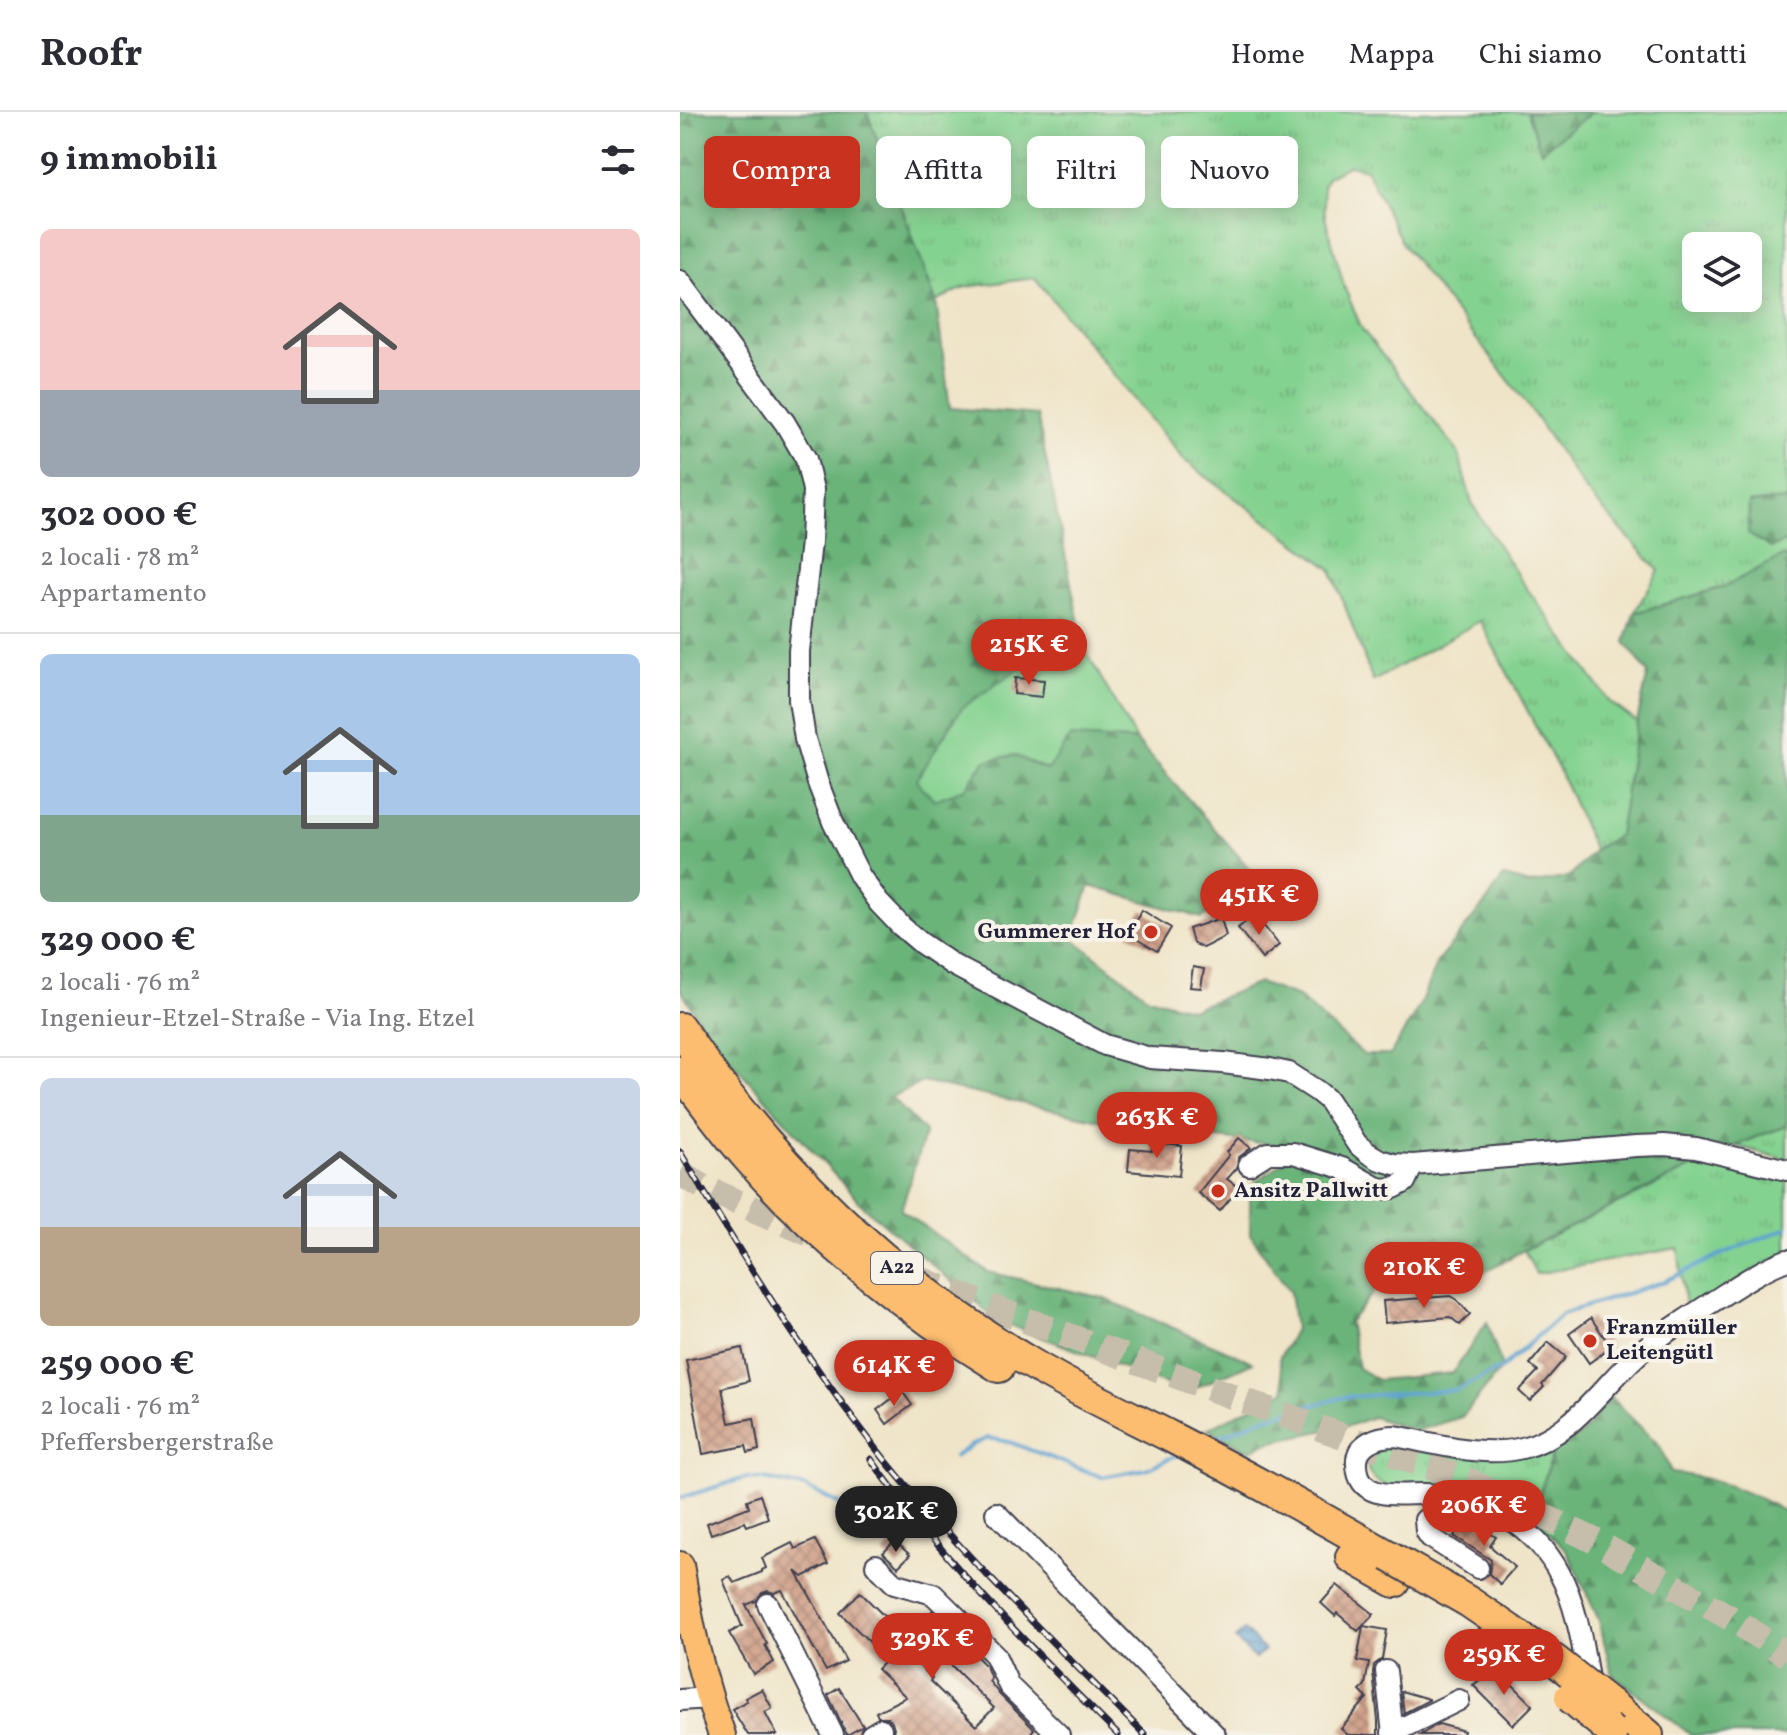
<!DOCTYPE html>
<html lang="it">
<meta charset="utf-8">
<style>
:root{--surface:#fff;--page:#f7f7f7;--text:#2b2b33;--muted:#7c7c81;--line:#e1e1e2;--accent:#c8321e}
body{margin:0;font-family:Vollkorn,serif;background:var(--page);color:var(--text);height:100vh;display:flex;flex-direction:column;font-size:30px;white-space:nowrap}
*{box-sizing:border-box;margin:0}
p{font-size:26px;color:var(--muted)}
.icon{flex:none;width:44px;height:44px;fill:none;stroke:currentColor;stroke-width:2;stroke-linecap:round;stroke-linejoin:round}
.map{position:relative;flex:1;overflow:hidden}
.panel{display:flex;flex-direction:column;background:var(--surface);width:680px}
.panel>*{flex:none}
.top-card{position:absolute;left:24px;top:24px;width:760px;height:72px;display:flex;gap:16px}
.controls{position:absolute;left:1002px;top:120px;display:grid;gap:16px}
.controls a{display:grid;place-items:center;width:80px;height:80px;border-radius:12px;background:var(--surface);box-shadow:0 4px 20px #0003;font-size:40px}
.price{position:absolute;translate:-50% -68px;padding:0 18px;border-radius:28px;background:var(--accent);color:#fff;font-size:26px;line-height:52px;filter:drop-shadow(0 2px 4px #0008)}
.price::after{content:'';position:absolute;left:50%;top:48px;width:24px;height:18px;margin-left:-12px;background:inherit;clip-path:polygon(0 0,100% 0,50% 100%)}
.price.selected{background:#222;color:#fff}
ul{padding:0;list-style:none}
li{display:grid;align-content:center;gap:16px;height:424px;padding:0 40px}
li+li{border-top:2px solid var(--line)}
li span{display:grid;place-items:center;height:248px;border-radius:12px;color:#555}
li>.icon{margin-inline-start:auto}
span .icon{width:144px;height:144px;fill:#fffc;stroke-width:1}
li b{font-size:34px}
h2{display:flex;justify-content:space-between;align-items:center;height:96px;padding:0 40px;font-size:34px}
.chip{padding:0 28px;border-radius:12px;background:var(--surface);box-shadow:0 4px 20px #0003;font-size:28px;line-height:72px}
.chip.selected{background:var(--accent);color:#fff}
header{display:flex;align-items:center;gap:48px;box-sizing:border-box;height:112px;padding:0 40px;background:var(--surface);border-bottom:2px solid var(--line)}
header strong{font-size:38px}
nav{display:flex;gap:44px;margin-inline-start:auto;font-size:28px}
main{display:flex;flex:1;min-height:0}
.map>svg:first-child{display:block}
.grass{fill:url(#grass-tufts);stroke:#537a66;stroke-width:2;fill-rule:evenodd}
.forest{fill:url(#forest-firs);stroke:#466b5a;stroke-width:2}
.park{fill:#84d290;stroke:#537a66;stroke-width:2}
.water{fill:url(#water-rules);stroke:#3f6286;stroke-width:2}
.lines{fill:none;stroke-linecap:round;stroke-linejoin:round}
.stream{stroke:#5ca1d1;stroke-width:4}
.building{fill:url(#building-cross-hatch)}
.major-tunnel{stroke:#c6bdab;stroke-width:26;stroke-dasharray:26 13;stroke-linecap:butt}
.minor-casing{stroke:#413f50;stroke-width:24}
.major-casing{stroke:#413f50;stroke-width:30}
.highway-casing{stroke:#413f50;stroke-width:34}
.minor{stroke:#fff;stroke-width:20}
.major{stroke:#fcbd6f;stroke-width:26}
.highway{stroke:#fcbd6f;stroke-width:30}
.rail-casing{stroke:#22223b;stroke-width:7}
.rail{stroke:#f7f3e8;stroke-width:4;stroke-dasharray:12;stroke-linecap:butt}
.highway-bridge-casing{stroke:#413f50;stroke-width:34;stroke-linecap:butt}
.highway-bridge{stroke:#fcbd6f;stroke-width:30}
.poi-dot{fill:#c8321e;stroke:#f7f3e8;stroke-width:3}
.labels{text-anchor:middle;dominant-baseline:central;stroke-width:8;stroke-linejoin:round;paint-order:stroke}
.shield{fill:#f7f3e8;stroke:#62616f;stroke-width:2}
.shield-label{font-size:20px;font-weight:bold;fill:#22223b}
.poi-label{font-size:22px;font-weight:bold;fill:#22223b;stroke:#f7f3e8;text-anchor:start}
</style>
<header>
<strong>Roofr</strong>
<nav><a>Home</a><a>Mappa</a><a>Chi siamo</a><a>Contatti</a></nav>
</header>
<main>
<section class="panel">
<h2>9 immobili<svg class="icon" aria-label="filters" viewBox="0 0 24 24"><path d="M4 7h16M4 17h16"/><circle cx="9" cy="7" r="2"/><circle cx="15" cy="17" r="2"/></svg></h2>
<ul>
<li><span style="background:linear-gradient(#f6c9c9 65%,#9aa5b1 0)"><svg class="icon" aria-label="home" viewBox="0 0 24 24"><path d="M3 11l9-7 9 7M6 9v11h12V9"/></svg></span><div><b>302 000 €</b><p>2 locali · 78 m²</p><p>Appartamento</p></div></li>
<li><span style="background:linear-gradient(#a9c7e8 65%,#7fa58c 0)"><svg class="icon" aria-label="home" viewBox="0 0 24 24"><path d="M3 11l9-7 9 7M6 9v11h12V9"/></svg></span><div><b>329 000 €</b><p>2 locali · 76 m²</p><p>Ingenieur-Etzel-Straße - Via Ing. Etzel</p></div></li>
<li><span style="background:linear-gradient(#c9d6e8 60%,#b9a48a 0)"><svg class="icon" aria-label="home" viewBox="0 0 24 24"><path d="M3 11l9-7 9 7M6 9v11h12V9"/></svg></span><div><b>259 000 €</b><p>2 locali · 76 m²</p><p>Pfeffersbergerstraße</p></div></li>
</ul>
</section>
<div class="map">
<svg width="1107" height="1623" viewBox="0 0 1107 1623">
<defs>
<pattern id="grass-tufts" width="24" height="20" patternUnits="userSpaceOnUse" patternTransform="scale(2)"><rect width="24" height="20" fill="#84d290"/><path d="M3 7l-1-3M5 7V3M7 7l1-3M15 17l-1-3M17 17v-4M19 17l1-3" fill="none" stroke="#72b47d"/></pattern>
<pattern id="forest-firs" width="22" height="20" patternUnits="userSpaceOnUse" patternTransform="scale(2)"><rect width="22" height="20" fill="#6bb47a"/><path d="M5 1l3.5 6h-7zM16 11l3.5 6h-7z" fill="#589265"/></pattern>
<pattern id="water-rules" width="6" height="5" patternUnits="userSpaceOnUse" patternTransform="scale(2)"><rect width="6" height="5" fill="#5ca1d1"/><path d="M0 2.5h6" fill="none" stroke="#4c83ab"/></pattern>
<pattern id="building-cross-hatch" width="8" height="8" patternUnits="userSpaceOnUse" patternTransform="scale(2)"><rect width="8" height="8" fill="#ce9b83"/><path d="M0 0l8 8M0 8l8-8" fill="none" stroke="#a77e6c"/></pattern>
</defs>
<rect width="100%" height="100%" fill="#f7f3e8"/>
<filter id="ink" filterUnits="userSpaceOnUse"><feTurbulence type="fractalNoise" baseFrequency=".0125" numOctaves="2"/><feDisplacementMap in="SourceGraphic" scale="16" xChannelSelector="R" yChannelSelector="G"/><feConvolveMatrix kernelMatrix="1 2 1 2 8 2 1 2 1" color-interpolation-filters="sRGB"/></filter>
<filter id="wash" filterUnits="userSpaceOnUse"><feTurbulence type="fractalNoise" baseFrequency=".006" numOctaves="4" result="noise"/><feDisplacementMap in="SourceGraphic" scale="32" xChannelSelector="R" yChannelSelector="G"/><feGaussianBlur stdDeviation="1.8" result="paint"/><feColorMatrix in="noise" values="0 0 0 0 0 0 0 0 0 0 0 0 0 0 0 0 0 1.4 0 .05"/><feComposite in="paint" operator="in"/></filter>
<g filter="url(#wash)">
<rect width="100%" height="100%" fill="#efe4c7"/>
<g class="grass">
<path d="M187,0H847L861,38L912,0H1107V388L1069,391L1091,436L1107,429V446L1102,445L1044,475L954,501L979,459L906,379L844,288L723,133L686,57L669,53L647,65L643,74L645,105L665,177L682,217L778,340L792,392L840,467L930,590L957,610L939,723L914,738L879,658L800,509L693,569L651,457L504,348L355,166L285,175L256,190ZM1016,134H1068V186H1016Z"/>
<path d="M1107,1014V1048L1057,1034L1078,1024Z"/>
<path d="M1026,1048L1107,1067V1140L1006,1200L998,1136L856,1162L844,1138Z"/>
<path d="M876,1331L852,1406L817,1390L708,1374C676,1363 685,1339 715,1333Z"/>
</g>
<g class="forest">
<path d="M0,0H187L256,190L270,296L357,303L404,536L341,555L284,677L305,649L334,643L367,658L390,625L456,628L579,767L522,806L410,774L392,826L468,885L512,897L579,871L618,885L684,943H710L740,893L757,850L807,789L823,765L850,772L890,765L914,738L939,723L957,610L968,561L945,530L954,501L1044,475L1102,444L1107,446V1014L1078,1024L1026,1048L844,1138L779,1174L698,1175L669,1210L678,1256L698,1268L773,1261L807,1210L822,1256L782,1305L735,1319L693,1305L671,1313L588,1330L569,1339L527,1317L605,1278L599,1247L615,1217L610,1180L570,1122V1074L622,1036L545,1027L443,1013L242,970L211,985L245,1020L221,1098L308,1160L423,1186L573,1250L507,1280L318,1209L181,1092L31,927L0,876Z"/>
<path d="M847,0H912L861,39Z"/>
<path d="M1107,388V429L1091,436L1068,422L1069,391Z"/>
<path d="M930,1285L980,1334L991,1361C1032,1364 1072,1381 1107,1401V1623H1011L932,1562L919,1508L886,1437L852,1406L876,1331C903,1333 915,1303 930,1285Z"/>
</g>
<path class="park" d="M404,536L456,628L390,625L368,658L334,643L305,649L284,677L254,688L236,668L282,596L341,555Z"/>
<path class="water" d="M564,1518L584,1538L575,1547L555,1527Z"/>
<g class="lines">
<g class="stream">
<path d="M527,1330L583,1306L665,1285L775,1278L822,1256L882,1202L983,1170L1042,1142L1107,1116"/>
<path d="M274,1345L292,1333L308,1326L329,1330L422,1365L466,1357L497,1343"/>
<path d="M0,1386L65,1366L84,1367L125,1375L190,1407L201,1405"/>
</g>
</g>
<g id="blocks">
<g class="building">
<path d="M335,566L364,568L362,585L334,582Z"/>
<path d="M462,798L491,816L477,839L448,822Z"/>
<path d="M575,803L599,833L582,847L558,816Z"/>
<path d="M541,806L546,824L523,836L513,831L509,817Z"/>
<path d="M513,855L524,857L521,876L510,875Z"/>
<path d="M559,1026L571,1036L558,1046L557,1056L547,1067L559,1076L540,1099L518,1081L549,1043L547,1040Z"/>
<path d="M473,1031L502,1034L499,1064L448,1059L450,1037L472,1039Z"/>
<path d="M771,1184L776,1187L790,1202L780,1213L770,1205L705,1211L703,1189Z"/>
<path d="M911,1206L931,1235L909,1251L889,1222Z"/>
<path d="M868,1230L886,1245L862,1273L864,1275L850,1289L839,1279L858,1259L850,1252Z"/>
<path d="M62,1236L69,1269L42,1276L49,1311L74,1306L79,1338L68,1341L66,1334L23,1342L6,1248Z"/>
<path d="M222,1279L232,1293L207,1312L197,1298Z"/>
<path d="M80,1383L88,1406L67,1414L65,1410L31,1422L27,1411L69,1395L67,1388Z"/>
<path d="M786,1404L812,1420L811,1422L816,1425L810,1434L835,1455L820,1472L809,1462L811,1448L774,1424Z"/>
<path d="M135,1428L148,1452L123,1465L116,1459L166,1549L146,1559L102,1478L94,1481L88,1479L82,1481L76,1489L66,1493L87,1532L85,1533L94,1550L73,1562L49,1521L62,1514L43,1468L50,1464L54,1471L82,1460V1458L86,1456L82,1446L112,1431L115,1437Z"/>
<path d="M215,1429L230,1443L218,1455L203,1441Z"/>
<path d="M657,1473L694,1502L678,1519L657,1501L655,1504L641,1491Z"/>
<path d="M180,1480L213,1513L206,1521L252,1566L250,1569L296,1614L314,1596L266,1548L268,1545L237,1514L252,1499L306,1554L311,1567L309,1569L320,1583L354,1617L349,1623H212L214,1616L212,1610L207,1605H198L196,1600L226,1585L197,1557L207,1547L160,1501Z"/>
<path d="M683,1514L707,1518L702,1547L694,1553L693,1560L698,1609V1623H668L661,1617L687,1586L680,1579L685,1573L689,1551L677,1549Z"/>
<path d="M811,1560L834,1574L853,1593L833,1613L793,1573Z"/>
<path d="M159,1576L183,1614L167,1623L148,1583Z"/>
<path d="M82,1577L92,1596L85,1600L97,1623H68L52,1597L67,1589L65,1586Z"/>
<path d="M721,1579L749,1587V1588L724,1601Z"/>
<path d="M759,1612L784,1619L783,1623H740Z"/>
</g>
</g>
</g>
<g filter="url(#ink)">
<use href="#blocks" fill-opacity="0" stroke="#413f50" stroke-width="2"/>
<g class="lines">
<g class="major-tunnel">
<path d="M0,1061L25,1076L142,1127"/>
<path d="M237,1166L313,1196L595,1300L789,1369L911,1427L1054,1508L1107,1543"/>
</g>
<defs>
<g id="minor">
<path d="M0,169L105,311L126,347L133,378L131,430L119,539V588L125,627L138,671L153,710L180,764L199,791L221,814L241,831L273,853L425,933L470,946L543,951L590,957L609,961L637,979L648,988L677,1032L688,1041L700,1048L714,1052L733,1053L956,1034L984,1033L1016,1036L1107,1058"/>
<path d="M569,1053L588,1041H613L662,1056L699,1077L714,1076L725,1070L733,1053"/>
<path d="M765,1383L762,1394L745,1408L746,1419L750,1425L798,1456"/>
<path d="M316,1401L535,1623"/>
<path d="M196,1453L214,1471L253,1482L315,1543L329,1574L379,1623"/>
<path d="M88,1492L153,1623"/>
<path d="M706,1559L713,1623"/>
<path d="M910,1580C898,1500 888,1431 805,1393C787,1385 766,1383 746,1382C721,1381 679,1391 677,1353C675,1331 698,1324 715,1324C754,1331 804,1346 842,1336C896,1323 923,1271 963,1238C981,1222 1003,1210 1023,1196C1050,1179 1077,1159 1107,1148"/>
<path d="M0,1588L29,1586"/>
<path d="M712,1621L779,1588"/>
<path d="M191,1623L201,1617"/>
</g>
<path id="major" d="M0,1453C10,1513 21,1566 42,1623"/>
<g id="highway">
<path d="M0,916C89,1052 212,1169 352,1252C397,1279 444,1301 491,1325C565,1363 637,1403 709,1444"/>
<path d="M0,959C22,988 43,1018 67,1045C135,1124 231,1201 319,1255"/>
<path d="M671,1445L715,1470"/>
<path d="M929,1591L968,1623"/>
</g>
</defs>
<use href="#minor" class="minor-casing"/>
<use href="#major" class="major-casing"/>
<use href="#highway" class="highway-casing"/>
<use href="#minor" class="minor"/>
<use href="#major" class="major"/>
<use href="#highway" class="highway"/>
<defs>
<g id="rail">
<path d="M0,1040C63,1146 129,1253 206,1349C285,1446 377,1534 465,1623"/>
<path d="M191,1347C262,1448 351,1536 438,1623"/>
</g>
</defs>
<use href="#rail" class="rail-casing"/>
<use href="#rail" class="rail"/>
<defs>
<g id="highway-bridge">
<path d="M709,1444L789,1490L877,1550L929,1591"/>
<path d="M890,1585L932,1620"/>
</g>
</defs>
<use href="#highway-bridge" class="highway-bridge-casing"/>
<use href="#highway-bridge" class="highway-bridge"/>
</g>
</g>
<g class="poi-dot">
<circle cx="471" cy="820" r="8"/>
<circle cx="538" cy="1079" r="8"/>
<circle cx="910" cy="1229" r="8"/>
</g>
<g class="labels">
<rect class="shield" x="191" y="1140" width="52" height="32" rx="6"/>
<g class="shield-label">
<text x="217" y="1156">A22</text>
</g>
<g class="poi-label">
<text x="455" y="820" text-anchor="end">Gummerer Hof</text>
<text x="554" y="1079">Ansitz Pallwitt</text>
<text x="926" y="1216">Franzmüller<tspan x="926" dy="25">Leitengütl</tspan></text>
</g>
</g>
</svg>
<div class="controls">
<a><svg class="icon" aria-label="layers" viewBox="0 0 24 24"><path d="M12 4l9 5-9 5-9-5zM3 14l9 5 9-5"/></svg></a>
</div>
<b class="price" style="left:349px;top:575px">215K €</b>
<b class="price" style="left:579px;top:825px">451K €</b>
<b class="price" style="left:477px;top:1048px">263K €</b>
<b class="price" style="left:744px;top:1198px">210K €</b>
<b class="price" style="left:214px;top:1296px">614K €</b>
<b class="price" style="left:804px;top:1436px">206K €</b>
<b class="price selected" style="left:216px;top:1442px">302K €</b>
<b class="price" style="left:252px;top:1569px">329K €</b>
<b class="price" style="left:824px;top:1585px">259K €</b>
<div class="top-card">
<a class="chip selected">Compra</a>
<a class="chip">Affitta</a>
<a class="chip">Filtri</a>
<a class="chip">Nuovo</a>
</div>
</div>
</main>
